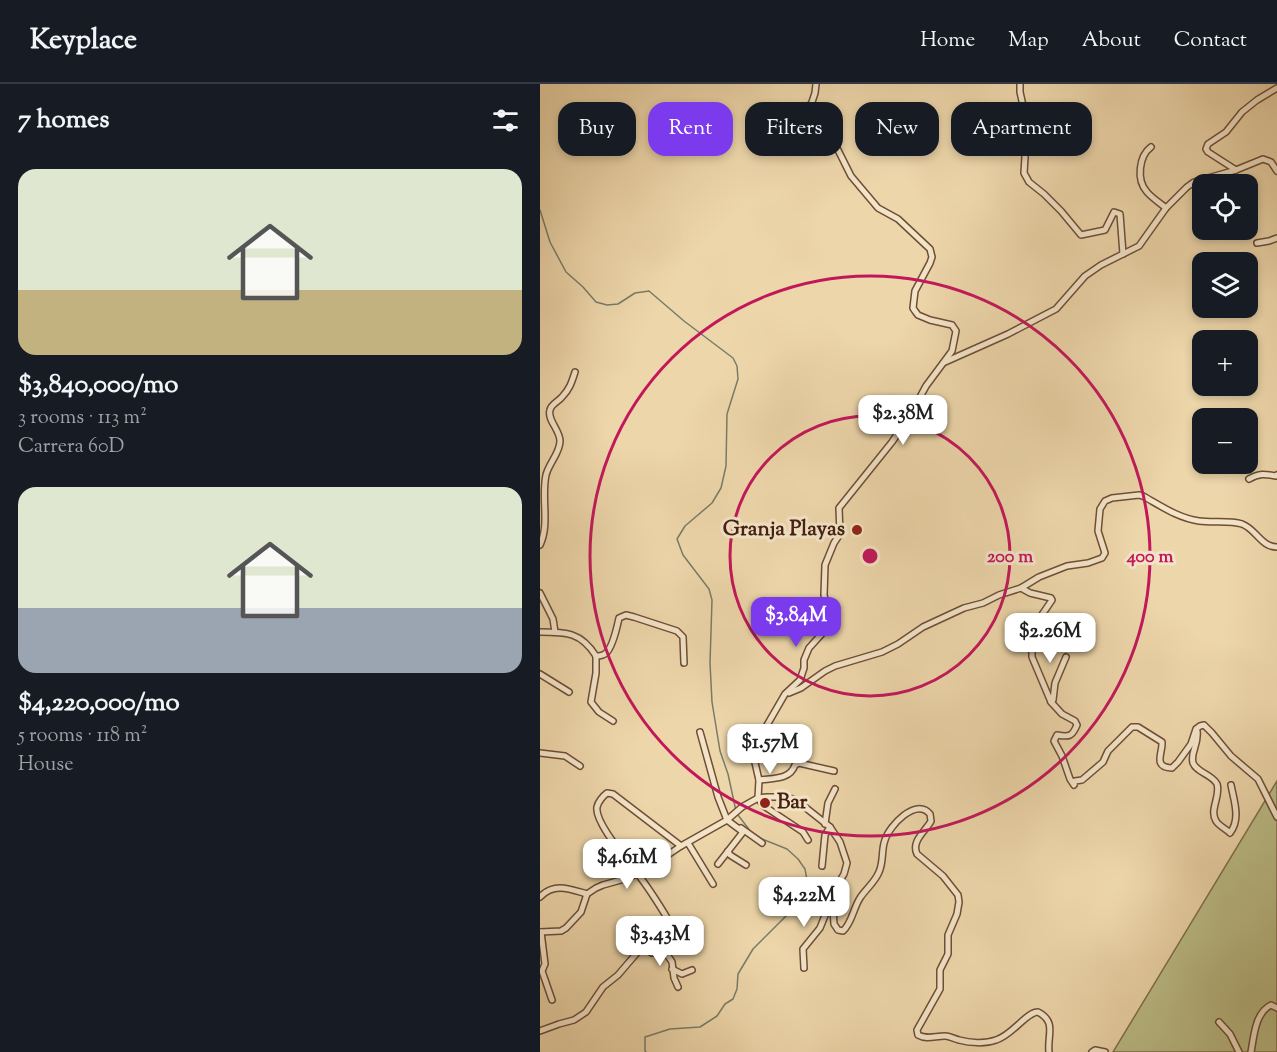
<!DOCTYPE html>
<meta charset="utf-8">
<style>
:root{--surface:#171b24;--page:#242831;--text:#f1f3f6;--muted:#9ea1a6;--line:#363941;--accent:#7c3aed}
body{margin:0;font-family:"Sorts Mill Goudy",serif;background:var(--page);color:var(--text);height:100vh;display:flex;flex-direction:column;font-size:22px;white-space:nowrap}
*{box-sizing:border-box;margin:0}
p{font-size:20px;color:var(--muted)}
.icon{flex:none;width:33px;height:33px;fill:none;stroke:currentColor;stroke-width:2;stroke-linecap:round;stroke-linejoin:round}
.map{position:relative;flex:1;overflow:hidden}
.sheet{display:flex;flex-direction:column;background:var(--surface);width:540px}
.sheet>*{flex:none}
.top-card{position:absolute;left:18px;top:18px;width:570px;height:54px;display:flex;gap:12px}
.controls{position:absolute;left:652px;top:90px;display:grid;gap:12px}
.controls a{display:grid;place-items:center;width:66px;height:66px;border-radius:12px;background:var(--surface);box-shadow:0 3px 9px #0003;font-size:30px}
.price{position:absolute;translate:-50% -51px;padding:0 14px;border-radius:12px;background:#fff;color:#222;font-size:20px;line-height:39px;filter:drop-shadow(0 2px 3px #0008)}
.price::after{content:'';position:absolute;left:50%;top:36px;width:18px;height:14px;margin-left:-9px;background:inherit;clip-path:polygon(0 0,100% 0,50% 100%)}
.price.selected{background:var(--accent);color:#fff}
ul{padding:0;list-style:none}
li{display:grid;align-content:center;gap:12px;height:318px;padding:0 18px}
li span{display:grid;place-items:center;height:186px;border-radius:18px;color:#555}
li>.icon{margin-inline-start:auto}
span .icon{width:108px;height:108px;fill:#fffc;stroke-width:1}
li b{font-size:26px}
h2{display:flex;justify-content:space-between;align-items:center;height:72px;padding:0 18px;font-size:26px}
.pill{padding:0 21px;border-radius:18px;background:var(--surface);box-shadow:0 3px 9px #0003;font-size:21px;line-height:54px}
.pill.selected{background:var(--accent);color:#fff}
header{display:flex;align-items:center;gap:36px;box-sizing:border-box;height:84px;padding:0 30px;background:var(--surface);border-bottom:2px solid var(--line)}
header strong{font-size:28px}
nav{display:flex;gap:33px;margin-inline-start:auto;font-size:21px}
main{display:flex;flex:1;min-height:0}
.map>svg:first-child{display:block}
.park{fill:#bbbd87;stroke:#806e4c;stroke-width:1.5}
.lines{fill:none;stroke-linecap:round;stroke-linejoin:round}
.stream{stroke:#787c6a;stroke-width:1.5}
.street-casing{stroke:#6e4e37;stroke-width:8}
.street{stroke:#f3e4c8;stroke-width:5}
.ring{fill:none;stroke:#c2185b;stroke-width:3}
.poi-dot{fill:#8f2418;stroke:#f3e4c8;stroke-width:2}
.labels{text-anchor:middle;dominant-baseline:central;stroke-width:6;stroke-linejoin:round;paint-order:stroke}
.poi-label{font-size:21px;font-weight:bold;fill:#442011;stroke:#f3e4c8;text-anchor:end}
.centre{fill:#c2185b;stroke:#f3e4c8;stroke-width:3}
.ring-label{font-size:18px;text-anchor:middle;font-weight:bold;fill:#c2185b;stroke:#f3e4c8;stroke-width:6;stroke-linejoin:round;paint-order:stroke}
</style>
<header>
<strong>Keyplace</strong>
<nav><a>Home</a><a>Map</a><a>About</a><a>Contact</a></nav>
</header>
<main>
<section class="sheet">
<h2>7 homes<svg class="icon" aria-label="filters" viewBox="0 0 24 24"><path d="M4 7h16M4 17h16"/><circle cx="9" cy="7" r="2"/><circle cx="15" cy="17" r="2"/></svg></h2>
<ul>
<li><span style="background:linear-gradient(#dfe7d0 65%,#c2b280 0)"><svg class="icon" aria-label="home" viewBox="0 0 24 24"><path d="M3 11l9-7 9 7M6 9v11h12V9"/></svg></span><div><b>$3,840,000/mo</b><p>3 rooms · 113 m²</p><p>Carrera 60D</p></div></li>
<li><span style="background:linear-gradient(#dfe7d0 65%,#9aa5b1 0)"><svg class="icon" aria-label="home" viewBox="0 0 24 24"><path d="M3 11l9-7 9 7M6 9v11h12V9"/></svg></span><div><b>$4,220,000/mo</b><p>5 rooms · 118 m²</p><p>House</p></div></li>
</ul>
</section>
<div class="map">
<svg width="737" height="968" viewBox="0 0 737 968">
<rect width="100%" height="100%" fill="#edd6aa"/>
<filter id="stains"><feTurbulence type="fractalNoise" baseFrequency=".00333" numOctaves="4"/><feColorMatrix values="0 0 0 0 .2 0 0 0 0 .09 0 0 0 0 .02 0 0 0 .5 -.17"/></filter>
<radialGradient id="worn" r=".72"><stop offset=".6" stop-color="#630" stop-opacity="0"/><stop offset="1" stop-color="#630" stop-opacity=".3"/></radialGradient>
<path class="park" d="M737,697V968H573Z"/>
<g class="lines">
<g class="stream">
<path d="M0,126L10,158L26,188L43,203L56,218L67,221L78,220L95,209L109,207L144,237L193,274L197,282L198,295L187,330L186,382L181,404L172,419L145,442L137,455L143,471L169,505L172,516L170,579L172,618L180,667L188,690L196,727"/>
<path d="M106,968L105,967V953L130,945L160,943L177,932L185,920L193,915L197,905L198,890L213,865L265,813L267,796L265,785L258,775L247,765L222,755L211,748L198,731"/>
</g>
<defs>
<g id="street">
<path d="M480,0V8L487,40L484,89L489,98L504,110L521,127L541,151L565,146L574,128L580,130L583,170"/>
<path d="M611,63C599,72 596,96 607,108C612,114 620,119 626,124"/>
<path d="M696,86L723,75L731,78L737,87"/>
<path d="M717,159L729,157L737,154"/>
<path d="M405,278L468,250L516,225L545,192L561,181L599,162L626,124L647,103L654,98L696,86L668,68L666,65L668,60L686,48L702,28L717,16L737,4"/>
<path d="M709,395C719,389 725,390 736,392L737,391"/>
<path d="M0,461C10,440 1,414 6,391C9,379 20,369 20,357C20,346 7,336 10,326C11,320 19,317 22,313C30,305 32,297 35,288"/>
<path d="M481,504L490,509L511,514L512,516L495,541L492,564V573L511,618L522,630L535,637L537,641C532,653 529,653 517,651L514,657L522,672L530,695L534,701L535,697L542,696L563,678L568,667L592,643H598L622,658C623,669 612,683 632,684L638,678L651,660L656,645L660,642L664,641L672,649L691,672L718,695L737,733"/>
<path d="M0,509L13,535L15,548"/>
<path d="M0,548C26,548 41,548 56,572"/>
<path d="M56,572C60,572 63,572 66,569C73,563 77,543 79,534L86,531L94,533L137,547L143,553L144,579"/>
<path d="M56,572V589L51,618L59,628L73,637"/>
<path d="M0,590L29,608"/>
<path d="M249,609L261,604L285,587L295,582L342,568L358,560L383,543L424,524L443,519L459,511L481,504L499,493L527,482L548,479L562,474L565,469L558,447L560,425L565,417L572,414L599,411L603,412C621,422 638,434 659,437C673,439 689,436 702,440C716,445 721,463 737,463"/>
<path d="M511,618L513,616L515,599L526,573"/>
<path d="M657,647C659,661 650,668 653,679C657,689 672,690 677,700C681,712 669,726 676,737C679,742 686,745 690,749C701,735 694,717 691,701"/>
<path d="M160,648L178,713L187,736L203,748L178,780"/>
<path d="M0,669L25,672L40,682"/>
<path d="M219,696C233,694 250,696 255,681L259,679L294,687"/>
<path d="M218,714L219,696L213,670L216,660L245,610L260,596L264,584V576L269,564L289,542L293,532L292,527L286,519L284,511L285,481L294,459L300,450L299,424L352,358L372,328L386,302L412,267L416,247L412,241L390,236L378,231L375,227L373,224L375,207L390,179L392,173L390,165L358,135L338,124L311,92L292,54L286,46L282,42H271L248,56L241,55L243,51L252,46L255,40L264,32L272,18L275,9L276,0"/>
<path d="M218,714L224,722L263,748L268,756"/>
<path d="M285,740L288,719L295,705"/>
<path d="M201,744L222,759"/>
<path d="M148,759L173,800"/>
<path d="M188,767L190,771L206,781"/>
<path d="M282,782L285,751L290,743"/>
<path d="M0,813C14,798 30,805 47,810"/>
<path d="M0,848L21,847L26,844L41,828L47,810L56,804L63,801L88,794L107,785L141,762L187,736L202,723L218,714L227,713H246L253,715L261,720L290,743L300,758L307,779L304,790L298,800L293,825L294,840L298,846L303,847C312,839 313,825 320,814C326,805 335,798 339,788C344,777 341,766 345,756C349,742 376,713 390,730L391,737C385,748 371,757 377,770L403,792L418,811L419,818L417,830L408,851V870L400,886V905L377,946L378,951C387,956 395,952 405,952C410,952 414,955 419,956C430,959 445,960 456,956C473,951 486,928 498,928C517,938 507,951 509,968"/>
<path d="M1,848L5,880L2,887L12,916"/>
<path d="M102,863L112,869H123L128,872L132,878L134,894L138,903"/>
<path d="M264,884L263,865L280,844L290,819L294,814"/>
<path d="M132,885L142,890L152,886"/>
<path d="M679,938L690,950L699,968"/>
<path d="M0,947L19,940L34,936L46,928L63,903L78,891L102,863L108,859L126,842L127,835L126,832C118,819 110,806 100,793C91,780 54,739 57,723C58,718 63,712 67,709L73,710L141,762"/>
<path d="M552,968L555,966L565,968"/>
<path d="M711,968C714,952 715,929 731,921L737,924"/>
</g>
</defs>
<use href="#street" class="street-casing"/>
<use href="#street" class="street"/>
</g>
<g class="ring">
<circle cx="330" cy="472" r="140"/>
<circle cx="330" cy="472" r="280"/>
</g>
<g class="poi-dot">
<circle cx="317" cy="446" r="6"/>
<circle cx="225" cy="719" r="6"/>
</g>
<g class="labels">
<g class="poi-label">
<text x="305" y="446">Granja Playas</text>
<text x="237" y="719" text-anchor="start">Bar</text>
</g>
</g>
<circle cx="330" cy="472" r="9" class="centre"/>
<g class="ring-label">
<text x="470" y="478">200 m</text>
<text x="610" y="478">400 m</text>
</g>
<rect width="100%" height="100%" filter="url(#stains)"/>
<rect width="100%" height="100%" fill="url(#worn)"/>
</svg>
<div class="controls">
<a><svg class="icon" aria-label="locate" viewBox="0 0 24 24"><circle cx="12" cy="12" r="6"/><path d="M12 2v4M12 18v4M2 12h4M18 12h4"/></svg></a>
<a><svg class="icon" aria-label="layers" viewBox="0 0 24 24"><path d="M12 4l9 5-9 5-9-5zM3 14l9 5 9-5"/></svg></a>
<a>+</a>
<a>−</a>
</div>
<b class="price" style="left:363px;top:362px">$2.38M</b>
<b class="price selected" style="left:256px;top:564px">$3.84M</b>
<b class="price" style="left:510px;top:580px">$2.26M</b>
<b class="price" style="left:230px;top:691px">$1.57M</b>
<b class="price" style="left:87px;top:806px">$4.61M</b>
<b class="price" style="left:264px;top:844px">$4.22M</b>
<b class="price" style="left:120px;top:883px">$3.43M</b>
<div class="top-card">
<a class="pill">Buy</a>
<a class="pill selected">Rent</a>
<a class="pill">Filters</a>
<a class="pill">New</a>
<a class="pill">Apartment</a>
</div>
</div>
</main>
